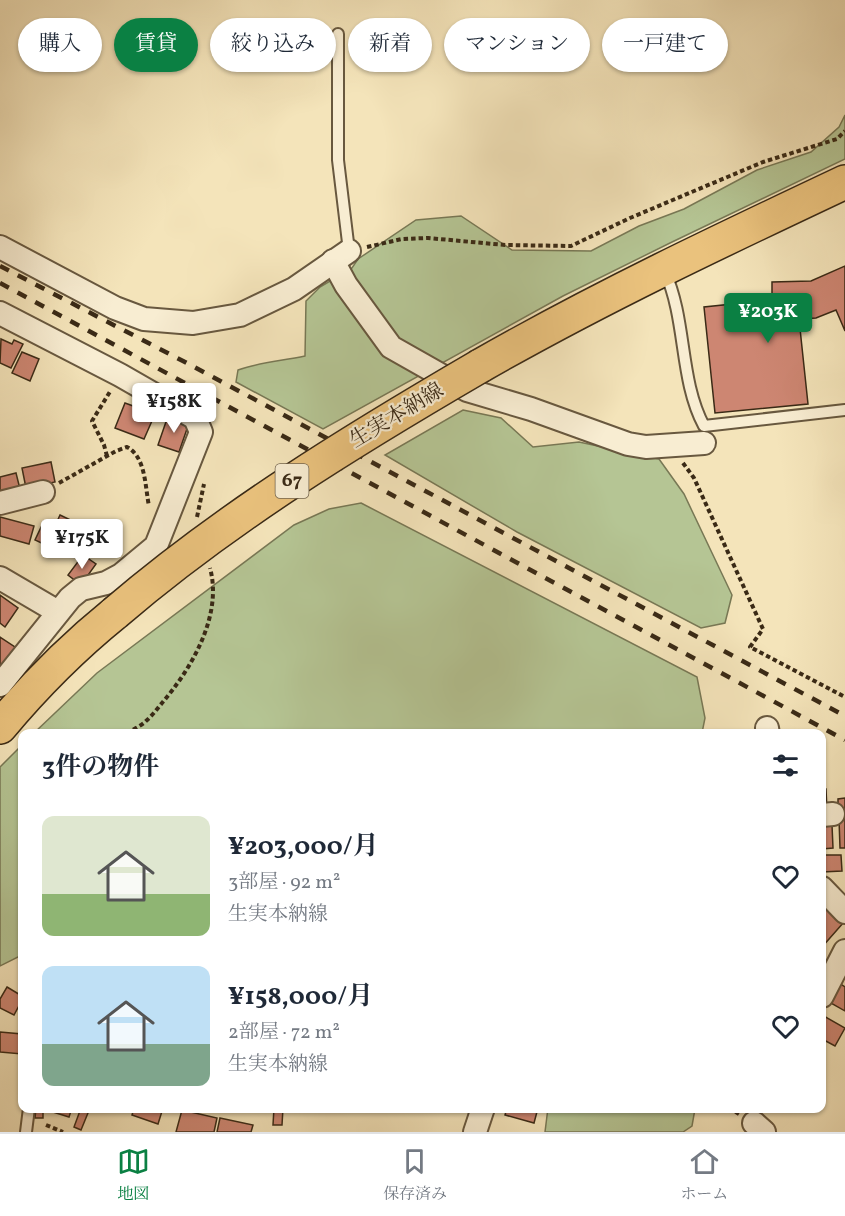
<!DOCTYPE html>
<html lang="ja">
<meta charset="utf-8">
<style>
:root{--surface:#fff;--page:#f6f6f7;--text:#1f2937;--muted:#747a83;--line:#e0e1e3;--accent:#0b8043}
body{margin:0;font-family:Vollkorn,"Noto Serif JP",serif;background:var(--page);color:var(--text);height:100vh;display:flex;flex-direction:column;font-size:22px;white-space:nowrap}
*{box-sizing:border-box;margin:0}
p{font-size:20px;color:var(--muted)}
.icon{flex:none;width:33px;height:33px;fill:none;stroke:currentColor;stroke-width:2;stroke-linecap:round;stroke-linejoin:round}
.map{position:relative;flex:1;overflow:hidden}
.details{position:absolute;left:18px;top:729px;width:808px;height:384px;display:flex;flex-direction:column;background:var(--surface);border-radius:12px;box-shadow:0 2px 4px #0004}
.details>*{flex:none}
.top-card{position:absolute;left:18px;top:18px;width:810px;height:54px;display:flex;gap:12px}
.price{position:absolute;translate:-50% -51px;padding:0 14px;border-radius:6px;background:#fff;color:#222;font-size:20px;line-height:39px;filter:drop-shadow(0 2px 3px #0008)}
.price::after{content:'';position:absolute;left:50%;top:36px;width:18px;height:14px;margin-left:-9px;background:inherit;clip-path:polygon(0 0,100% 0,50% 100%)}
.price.on{background:var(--accent);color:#fff}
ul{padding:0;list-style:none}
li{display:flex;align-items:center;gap:18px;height:150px;padding:0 24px}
li span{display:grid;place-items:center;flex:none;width:168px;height:120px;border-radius:12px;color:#555}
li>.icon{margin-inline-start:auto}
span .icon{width:72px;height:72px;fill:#fffc;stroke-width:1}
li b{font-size:26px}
h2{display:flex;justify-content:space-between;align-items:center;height:72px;padding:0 24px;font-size:26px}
.chip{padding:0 21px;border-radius:27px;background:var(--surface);box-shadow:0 2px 4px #0004;font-size:21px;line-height:54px}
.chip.on{background:var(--accent);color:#fff}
.menu{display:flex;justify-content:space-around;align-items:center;height:84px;border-top:2px solid var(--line);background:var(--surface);font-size:16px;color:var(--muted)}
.menu a{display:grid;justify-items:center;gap:3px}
.menu .on{color:var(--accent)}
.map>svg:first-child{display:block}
.green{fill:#b5c594;stroke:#787855;stroke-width:1.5}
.building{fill:#cd8672;stroke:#3a2a16;stroke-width:1.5}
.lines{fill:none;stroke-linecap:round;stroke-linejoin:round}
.lane-casing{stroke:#68583f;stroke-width:14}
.street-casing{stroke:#68583f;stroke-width:26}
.primary-casing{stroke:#3a2a16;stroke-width:36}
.path{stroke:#3a2a16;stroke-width:4;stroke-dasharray:4.5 3;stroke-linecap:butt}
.lane{stroke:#f8edd2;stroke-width:10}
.street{stroke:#f8edd2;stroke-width:22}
.primary{stroke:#eac27d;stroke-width:33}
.rail{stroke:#3a2a16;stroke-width:4.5;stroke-dasharray:10 10;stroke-linecap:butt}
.primary-bridge-casing{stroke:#3a2a16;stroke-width:36;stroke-linecap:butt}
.primary-bridge{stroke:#eac27d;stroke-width:33}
.labels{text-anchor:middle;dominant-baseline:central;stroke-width:4.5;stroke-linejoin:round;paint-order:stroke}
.shield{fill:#f8edd2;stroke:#73644e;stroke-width:1.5}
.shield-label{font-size:20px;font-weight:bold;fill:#3a2a16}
.street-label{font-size:21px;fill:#3a2a16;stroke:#f8edd2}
</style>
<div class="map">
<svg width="845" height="1132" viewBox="0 0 845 1132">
<rect width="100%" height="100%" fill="#f4e4ba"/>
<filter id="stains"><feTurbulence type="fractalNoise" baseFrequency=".00333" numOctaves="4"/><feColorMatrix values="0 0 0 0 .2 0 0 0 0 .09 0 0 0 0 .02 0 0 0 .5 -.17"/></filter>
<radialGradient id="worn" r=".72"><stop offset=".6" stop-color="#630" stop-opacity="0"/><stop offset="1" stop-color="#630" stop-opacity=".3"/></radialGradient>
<g class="green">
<path d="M845,115V159L670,243L563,296L323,429L236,382L238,370C260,362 282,361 305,356L306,301L320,287L352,268L358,259L416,220L461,216L512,250L591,251L639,226L684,209L757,170L811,152L839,127Z"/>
<path d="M463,410L501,418L533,447L579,442L659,459L684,494L732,595L725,623L701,628L517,532L385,455Z"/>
<path d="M361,503L697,677L705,718L702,733H34L97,673L294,525L329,509Z"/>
<path d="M22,745V955L0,966V767Z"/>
<path d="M548,1108H695V1109L692,1126L683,1132H545Z"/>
</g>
<g class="building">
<path d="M845,266V331L836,310L816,318L799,319L808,404L715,413L704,307L772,300V282L811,281Z"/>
<path d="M1,339L12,344L14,340L23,344L11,368L0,363Z"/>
<path d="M22,352L39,359L30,381L12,373Z"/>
<path d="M125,403L155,414L144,439L115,428Z"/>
<path d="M168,416L189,423L179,452L158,445Z"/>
<path d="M51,462L55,482L26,488L22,468Z"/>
<path d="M16,473L20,489L0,494V477Z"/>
<path d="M60,515L81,525L67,555L35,540L44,521L55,526Z"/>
<path d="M0,517L34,526L29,544L0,536Z"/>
<path d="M83,555L96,564L81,585L68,575Z"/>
<path d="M0,595L18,608L5,627L0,623Z"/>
<path d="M0,637L18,649L5,670L0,667Z"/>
<path d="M822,789H826L827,812H822Z"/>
<path d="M845,798V811H838V799Z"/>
<path d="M839,819H845V848H840Z"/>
<path d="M832,825L833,848L822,849V826Z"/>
<path d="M822,855H841L842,871L822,872Z"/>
<path d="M822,904L844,922L822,947Z"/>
<path d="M839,983L845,987V1011L829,1002Z"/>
<path d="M7,987L22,996V1000L14,1015L0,1008V999Z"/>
<path d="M822,1015L845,1028L835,1046L822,1039Z"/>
<path d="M0,1032L22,1034V1054L0,1052Z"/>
<path d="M36,1108H43V1118H35Z"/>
<path d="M55,1108H72L69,1117L53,1112Z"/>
<path d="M81,1108H90L81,1130L74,1127Z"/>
<path d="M134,1108H163L158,1124L132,1115Z"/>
<path d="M274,1108H283L282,1125H273Z"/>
<path d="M507,1108H538L534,1123L505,1115Z"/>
<path d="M182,1110L217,1118L214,1132H176Z"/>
<path d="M220,1118L253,1125L251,1132H217Z"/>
</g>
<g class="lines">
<defs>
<g id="lane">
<path d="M338,34V160L349,251"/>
<path d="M665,272C687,321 679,379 704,426L845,410"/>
<path d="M26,1132L29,1108"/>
</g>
<g id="street">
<path d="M0,247L115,308L144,319L193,323L240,315L294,289L349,251"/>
<path d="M333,261L346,285L391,347L467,390L531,409L628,444L646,447L704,443"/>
<path d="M0,313L120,375L195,418L201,432L156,546L121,575L106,583L81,589L70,598L0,685"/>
<path d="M0,503L43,492"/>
<path d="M0,578L58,612"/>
<path d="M767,728L768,734"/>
<path d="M822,815L833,814"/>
<path d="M822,888L845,912"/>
<path d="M822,996L845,951"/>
<path d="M754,1123L764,1132"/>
<path d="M475,1132L483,1108"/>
</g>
<g id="primary">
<path d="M480,366C599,298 722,240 845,182"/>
<path d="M0,727C35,685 73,647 115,613"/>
</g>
</defs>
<use href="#lane" class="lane-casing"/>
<use href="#street" class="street-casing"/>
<use href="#primary" class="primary-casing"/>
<g class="path">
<path d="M367,247L402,239L428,238L505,245L571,246L630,218L763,162L837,139L845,131"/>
<path d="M107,456L104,445L92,421L111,390"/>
<path d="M683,463L694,478L763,629L750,647L845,697"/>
<path d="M59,483L116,451L127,447C146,457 145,487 149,506"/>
<path d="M197,517L204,484"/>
<path d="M127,734C133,729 141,726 146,721C152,716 157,709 162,703C191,669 223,616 210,568"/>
<path d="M729,1108L739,1114"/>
<path d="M46,1125L63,1132"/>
</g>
<use href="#lane" class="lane"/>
<use href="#street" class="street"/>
<use href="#primary" class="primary"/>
<g class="rail">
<path d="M0,266L183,361L845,716"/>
<path d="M0,283L845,740"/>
</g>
<defs>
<path id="primary-bridge" d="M115,613C227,517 353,440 480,366"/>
</defs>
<use href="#primary-bridge" class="primary-bridge-casing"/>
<use href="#primary-bridge" class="primary-bridge"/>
</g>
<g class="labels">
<rect class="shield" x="275.5" y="464" width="33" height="34" rx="4.5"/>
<g class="shield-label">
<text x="292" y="481">67</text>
</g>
<g class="street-label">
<text transform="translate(397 416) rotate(-31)">生実本納線</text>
</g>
</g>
<rect width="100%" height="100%" filter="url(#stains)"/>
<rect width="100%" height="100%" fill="url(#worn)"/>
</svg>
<b class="price on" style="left:768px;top:344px">¥203K</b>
<b class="price" style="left:174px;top:434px">¥158K</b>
<b class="price" style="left:82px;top:570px">¥175K</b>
<div class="top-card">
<a class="chip">購入</a>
<a class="chip on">賃貸</a>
<a class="chip">絞り込み</a>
<a class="chip">新着</a>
<a class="chip">マンション</a>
<a class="chip">一戸建て</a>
</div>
<section class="details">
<h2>3件の物件<svg class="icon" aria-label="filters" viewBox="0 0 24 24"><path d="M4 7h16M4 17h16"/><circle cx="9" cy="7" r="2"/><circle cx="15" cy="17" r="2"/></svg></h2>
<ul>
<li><span style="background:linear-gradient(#dfe7d0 65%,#8fb573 0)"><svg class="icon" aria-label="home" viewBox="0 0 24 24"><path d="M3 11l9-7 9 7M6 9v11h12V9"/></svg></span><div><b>¥203,000/月</b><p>3部屋 · 92 m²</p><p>生実本納線</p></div><svg class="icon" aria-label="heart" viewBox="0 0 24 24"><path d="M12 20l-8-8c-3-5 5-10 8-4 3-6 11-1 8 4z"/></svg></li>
<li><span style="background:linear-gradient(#bfe0f5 65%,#7fa58c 0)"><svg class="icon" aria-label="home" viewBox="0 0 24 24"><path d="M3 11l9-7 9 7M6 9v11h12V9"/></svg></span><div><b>¥158,000/月</b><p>2部屋 · 72 m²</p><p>生実本納線</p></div><svg class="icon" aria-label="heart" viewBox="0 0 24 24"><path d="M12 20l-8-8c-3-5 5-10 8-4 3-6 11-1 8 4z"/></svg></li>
</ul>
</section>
</div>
<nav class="menu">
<a class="on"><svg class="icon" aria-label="map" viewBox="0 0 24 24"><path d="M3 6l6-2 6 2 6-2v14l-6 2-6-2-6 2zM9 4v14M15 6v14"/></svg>地図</a>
<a><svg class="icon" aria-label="saved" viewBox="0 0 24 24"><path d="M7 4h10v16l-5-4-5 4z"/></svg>保存済み</a>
<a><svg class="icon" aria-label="home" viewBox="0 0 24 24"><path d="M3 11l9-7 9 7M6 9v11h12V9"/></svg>ホーム</a>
</nav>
